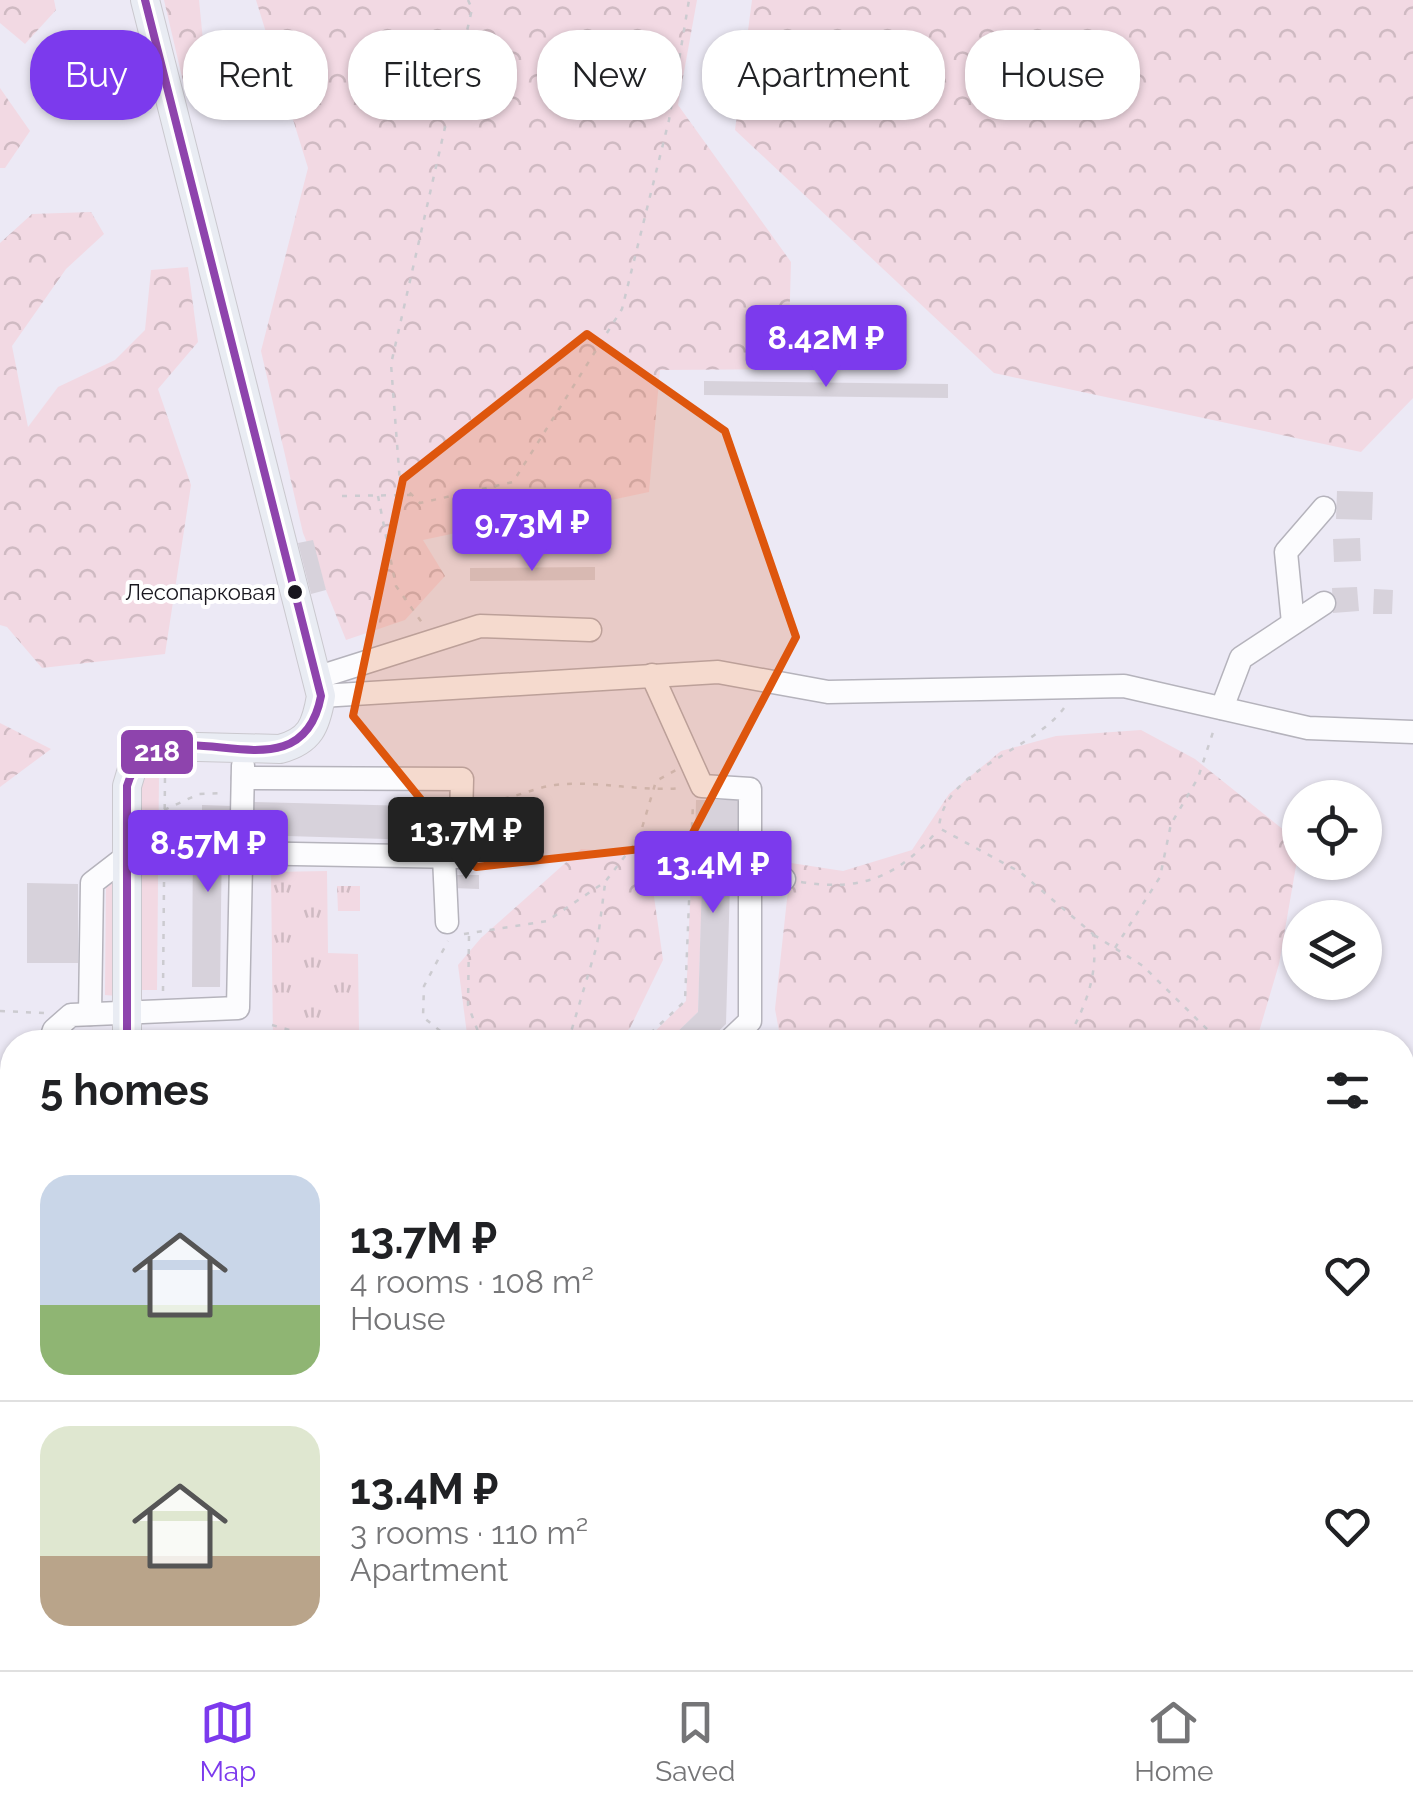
<!DOCTYPE html>
<meta charset="utf-8">
<style>
:root{--surface:#fff;--page:#f2f2f2;--text:#202124;--muted:#757577;--line:#e0e0e0;--accent:#7c3aed}
body{margin:0;font-family:Raleway,sans-serif;background:var(--page);color:var(--text);height:100vh;display:flex;flex-direction:column;font-size:38px;white-space:nowrap}
*{box-sizing:border-box;margin:0}
p{font-size:32px;color:var(--muted)}
.icon{flex:none;width:55px;height:55px;fill:none;stroke:currentColor;stroke-width:2;stroke-linecap:round;stroke-linejoin:round}
.map{position:relative;flex:1;overflow:hidden}
.details{position:absolute;left:0px;top:1030px;width:1415px;height:640px;display:flex;flex-direction:column;background:var(--surface);border-radius:40px 40px 0 0;box-shadow:0 2px 8px #0004}
.details>*{flex:none}
.hud{position:absolute;left:30px;top:30px;width:1355px;height:90px;display:flex;gap:20px}
.fabs{position:absolute;left:1282px;top:780px;display:grid;gap:20px}
.fabs a{display:grid;place-items:center;width:100px;height:100px;border-radius:50%;background:var(--surface);box-shadow:0 2px 8px #0004;font-size:50px}
.price{position:absolute;translate:-50% -85px;padding:0 22px;border-radius:10px;background:var(--accent);color:#fff;font-size:32px;line-height:65px;filter:drop-shadow(0 2px 5px #0008)}
.price::after{content:'';position:absolute;left:50%;top:60px;width:30px;height:22px;margin-left:-15px;background:inherit;clip-path:polygon(0 0,100% 0,50% 100%)}
.price.on{background:#222;color:#fff}
ul{padding:0;list-style:none}
li{display:flex;align-items:center;gap:30px;height:250px;padding:0 40px}
li+li{border-top:2px solid var(--line)}
li span{display:grid;place-items:center;flex:none;width:280px;height:200px;border-radius:30px;color:#555}
li>.icon{margin-inline-start:auto}
span .icon{width:120px;height:120px;fill:#fffc;stroke-width:1}
li b{font-size:42px}
h2{display:flex;justify-content:space-between;align-items:center;height:120px;padding:0 40px;font-size:42px}
.tag{padding:0 35px;border-radius:40px;background:var(--surface);box-shadow:0 2px 8px #0004;font-size:35px;line-height:90px}
.tag.on{background:var(--accent);color:#fff}
.dock{display:flex;justify-content:space-around;align-items:center;height:140px;border-top:2px solid var(--line);background:var(--surface);font-size:28px;color:var(--muted)}
.dock a{display:grid;justify-items:center;gap:5px}
.dock .on{color:var(--accent)}
.map>svg:first-child{display:block}
.grass{fill:#f2d9e3}
.forest{fill:url(#forest-crowns)}
.park{fill:url(#park-tufts)}
.building{fill:#d7d2db}
.lines{fill:none;stroke-linecap:round;stroke-linejoin:round}
.minor-casing{stroke:#b5b3bc;stroke-width:25}
.major-casing{stroke:#cac8ce;stroke-width:30}
.path{stroke:#cccbd0;stroke-width:2.5;stroke-dasharray:5 8;stroke-linecap:butt}
.minor{stroke:#fcfcfe;stroke-width:22}
.major{stroke:#e9ecf3;stroke-width:28}
.bus-1-casing{stroke:#fff;stroke-width:15}
.bus-1{stroke:#8e44ad;stroke-width:8}
.marked{fill:#de560d;fill-opacity:0.2;stroke:#de560d;stroke-width:8;stroke-linejoin:round}
.bus-dot{fill:#18161e;stroke:#fff;stroke-width:4}
.labels{text-anchor:middle;dominant-baseline:central;stroke-width:8;stroke-linejoin:round;paint-order:stroke}
.bus-label{font-size:22px;fill:#18161e;stroke:#fff;text-anchor:end}
.line-badge{stroke:#fff;stroke-width:4}
.badge-label{font-size:28px;text-anchor:middle;font-weight:bold;fill:#fff}
</style>
<div class="map">
<svg width="1413" height="1670" viewBox="0 0 1413 1670">
<defs>
<pattern id="forest-crowns" width="20" height="18" patternUnits="userSpaceOnUse" patternTransform="scale(2.5)"><rect width="20" height="18" fill="#f2d9e3"/><path d="M2 6a3 3 0 1 1 6 0M12 15a3 3 0 1 1 6 0" fill="none" stroke="#cfbac2"/></pattern>
<pattern id="park-tufts" width="24" height="20" patternUnits="userSpaceOnUse" patternTransform="scale(2.5)"><rect width="24" height="20" fill="#f2d9e3"/><path d="M3 7l-1-3M5 7V3M7 7l1-3M15 17l-1-3M17 17v-4M19 17l1-3" fill="none" stroke="#cfbac2"/></pattern>
</defs>
<rect width="100%" height="100%" fill="#ece9f5"/>
<g class="grass">
<path d="M135,774H159L157,990H134Z"/>
<path d="M692,855H703L698,1012L667,1042H644L686,1001Z"/>
<path d="M106,882H118L117,996L105,995Z"/>
</g>
<g class="forest">
<path d="M0,0H54L56,10L25,44L0,23Z"/>
<path d="M164,0H199L204,51L186,94Z"/>
<path d="M697,0L678,105L791,262L788,369L660,370L649,492L423,540L445,576L405,620L346,640L303,533L261,351L308,168L256,0Z"/>
<path d="M752,0H1413V398L1361,452L994,373L735,130Z"/>
<path d="M0,88L30,131L5,168H0Z"/>
<path d="M91,212L104,234L66,269L12,346L28,427L58,387L115,360L145,330L151,270L188,267L198,342L158,389L191,485L165,654L42,668L7,627L0,625V243L32,214Z"/>
<path d="M0,723L51,749L0,787Z"/>
<path d="M1141,730L1195,759L1300,843L1279,964L1256,1042H781L775,1009L791,863L843,871L912,850L949,794L1001,751L1056,736Z"/>
<path d="M581,849L648,854L663,960L630,1028L617,1042H468L458,965L481,938Z"/>
</g>
<g class="park">
<path d="M327,871L328,953L358,954L359,1033H440V1042H273L271,872Z"/>
<path d="M337,886H360V911H338Z"/>
</g>
<g class="building">
<path d="M704,381L948,384V398L704,395Z"/>
<path d="M1337,491L1373,492L1372,520L1336,519Z"/>
<path d="M1360,538L1361,561L1334,562L1333,539Z"/>
<path d="M313,540L326,590L311,594L298,543Z"/>
<path d="M595,567V580L470,581V568Z"/>
<path d="M1357,587L1359,611L1333,613L1332,588Z"/>
<path d="M1374,589L1393,590L1392,614H1373Z"/>
<path d="M696,800H740V848H731L726,1024L707,1042H667L698,1012L703,848L695,847Z"/>
<path d="M253,802L453,807L452,841L252,835Z"/>
<path d="M202,805L231,806L230,834L222,835L220,987H192L193,828H202Z"/>
<path d="M452,875H479V889L452,888Z"/>
<path d="M27,883L78,884V963H27Z"/>
<rect x="0" y="1104" width="12" height="16"/>
<path d="M5,1140L12,1141V1292H3Z"/>
<path d="M3,1314L12,1315V1595H1Z"/>
<rect x="191" y="1658" width="28" height="12"/>
<rect x="596" y="1658" width="22" height="12"/>
<path d="M693,1658H715L716,1670H693Z"/>
<rect x="869" y="1658" width="15" height="12"/>
<rect x="914" y="1658" width="29" height="12"/>
<rect x="973" y="1658" width="30" height="12"/>
<rect x="1030" y="1658" width="30" height="12"/>
<rect x="1088" y="1658" width="29" height="12"/>
<path d="M1149,1658H1178V1670H1148Z"/>
<rect x="1206" y="1658" width="14" height="12"/>
</g>
<g class="lines">
<defs>
<g id="minor">
<path d="M1293,623L1286,552L1324,508"/>
<path d="M652,675L702,786L750,789V1021L728,1042"/>
<path d="M316,678L480,626L590,630"/>
<path d="M321,696L718,672L828,692L1124,686L1308,728L1413,732"/>
<path d="M1222,708L1241,658L1324,603"/>
<path d="M241,853L460,857L462,779L243,778"/>
<path d="M444,857L447,922"/>
<path d="M747,878L784,879"/>
<path d="M90,1014L92,883L127,856"/>
<path d="M50,1042L54,1030L71,1015L238,1008L243,766"/>
<path d="M0,1131H12"/>
<path d="M1402,1588L1413,1580"/>
<path d="M488,1658V1670"/>
<path d="M845,1658V1670"/>
<path d="M962,1658L963,1670"/>
<path d="M1078,1658V1670"/>
<path d="M1137,1658V1670"/>
<path d="M233,1670V1658"/>
<path d="M904,1670V1658"/>
<path d="M1020,1670V1658"/>
<path d="M1196,1670V1658"/>
<path d="M1323,1670L1334,1658"/>
</g>
<g id="major">
<path d="M127,1042V786L133,766L160,746L280,749C310,741 316,726 321,696L145,0"/>
<path d="M122,1670L123,1658"/>
</g>
</defs>
<use href="#minor" class="minor-casing"/>
<use href="#major" class="major-casing"/>
<g class="path">
<path d="M468,0L472,9L391,364L400,483L420,503L513,482L622,309L669,120L689,0"/>
<path d="M342,496L411,495"/>
<path d="M378,496L396,586L423,624"/>
<path d="M1064,708C1032,752 943,769 939,828L1020,872L1093,934C1099,976 1085,1007 1066,1042"/>
<path d="M478,799C504,805 529,788 555,785C602,780 635,792 681,788"/>
<path d="M164,810L199,794L221,793"/>
<path d="M801,882C863,892 899,876 938,830"/>
<path d="M464,934L547,921L605,882L639,838L656,781L676,770"/>
<path d="M1094,935L1143,966L1220,1042"/>
<path d="M469,936L468,1005L482,1042"/>
<path d="M1115,948L1160,877L1171,824L1198,778L1214,729"/>
<path d="M163,991L165,775"/>
<path d="M0,1011L45,1013"/>
<path d="M272,1025L332,1042"/>
<path d="M163,1042V1029"/>
<path d="M446,1042L444,1034L423,1017L424,986L448,941"/>
<path d="M568,1042L597,945L605,884"/>
<path d="M641,1042L685,1001L693,803"/>
<path d="M1402,1140H1413"/>
<path d="M0,1302H12"/>
<path d="M1402,1312L1413,1324"/>
<path d="M1402,1415H1413"/>
<path d="M160,1658V1670"/>
</g>
<use href="#minor" class="minor"/>
<use href="#major" class="major"/>
<defs>
<path id="bus-1" d="M127,1042V786C156,689 299,812 321,696L145,0"/>
</defs>
<use href="#bus-1" class="bus-1-casing"/>
<use href="#bus-1" class="bus-1"/>
</g>
<path class="marked" d="M587,334L725,431L796,637L687,844L476,867L353,716L403,479Z"/>
<circle class="bus-dot" cx="295" cy="592" r="9"/>
<g class="labels">
<g class="bus-label">
<text x="276" y="592">Лесопарковая</text>
</g>
</g>
<rect class="line-badge" x="119" y="728" width="76" height="48" rx="10" fill="#8e44ad"/>
<g class="badge-label">
<text x="157" y="761">218</text>
</g>
</svg>
<div class="fabs">
<a><svg class="icon" aria-label="locate" viewBox="0 0 24 24"><circle cx="12" cy="12" r="6"/><path d="M12 2v4M12 18v4M2 12h4M18 12h4"/></svg></a>
<a><svg class="icon" aria-label="layers" viewBox="0 0 24 24"><path d="M12 4l9 5-9 5-9-5zM3 14l9 5 9-5"/></svg></a>
</div>
<b class="price" style="left:826px;top:390px">8.42M ₽</b>
<b class="price" style="left:532px;top:574px">9.73M ₽</b>
<b class="price on" style="left:466px;top:882px">13.7M ₽</b>
<b class="price" style="left:208px;top:895px">8.57M ₽</b>
<b class="price" style="left:713px;top:916px">13.4M ₽</b>
<div class="hud">
<a class="tag on">Buy</a>
<a class="tag">Rent</a>
<a class="tag">Filters</a>
<a class="tag">New</a>
<a class="tag">Apartment</a>
<a class="tag">House</a>
</div>
<section class="details">
<h2>5 homes<svg class="icon" aria-label="filters" viewBox="0 0 24 24"><path d="M4 7h16M4 17h16"/><circle cx="9" cy="7" r="2"/><circle cx="15" cy="17" r="2"/></svg></h2>
<ul>
<li><span style="background:linear-gradient(#c9d6e8 65%,#8fb573 0)"><svg class="icon" aria-label="home" viewBox="0 0 24 24"><path d="M3 11l9-7 9 7M6 9v11h12V9"/></svg></span><div><b>13.7M ₽</b><p>4 rooms · 108 m²</p><p>House</p></div><svg class="icon" aria-label="heart" viewBox="0 0 24 24"><path d="M12 20l-8-8c-3-5 5-10 8-4 3-6 11-1 8 4z"/></svg></li>
<li><span style="background:linear-gradient(#dfe7d0 65%,#b9a48a 0)"><svg class="icon" aria-label="home" viewBox="0 0 24 24"><path d="M3 11l9-7 9 7M6 9v11h12V9"/></svg></span><div><b>13.4M ₽</b><p>3 rooms · 110 m²</p><p>Apartment</p></div><svg class="icon" aria-label="heart" viewBox="0 0 24 24"><path d="M12 20l-8-8c-3-5 5-10 8-4 3-6 11-1 8 4z"/></svg></li>
</ul>
</section>
</div>
<nav class="dock">
<a class="on"><svg class="icon" aria-label="map" viewBox="0 0 24 24"><path d="M3 6l6-2 6 2 6-2v14l-6 2-6-2-6 2zM9 4v14M15 6v14"/></svg>Map</a>
<a><svg class="icon" aria-label="saved" viewBox="0 0 24 24"><path d="M7 4h10v16l-5-4-5 4z"/></svg>Saved</a>
<a><svg class="icon" aria-label="home" viewBox="0 0 24 24"><path d="M3 11l9-7 9 7M6 9v11h12V9"/></svg>Home</a>
</nav>
